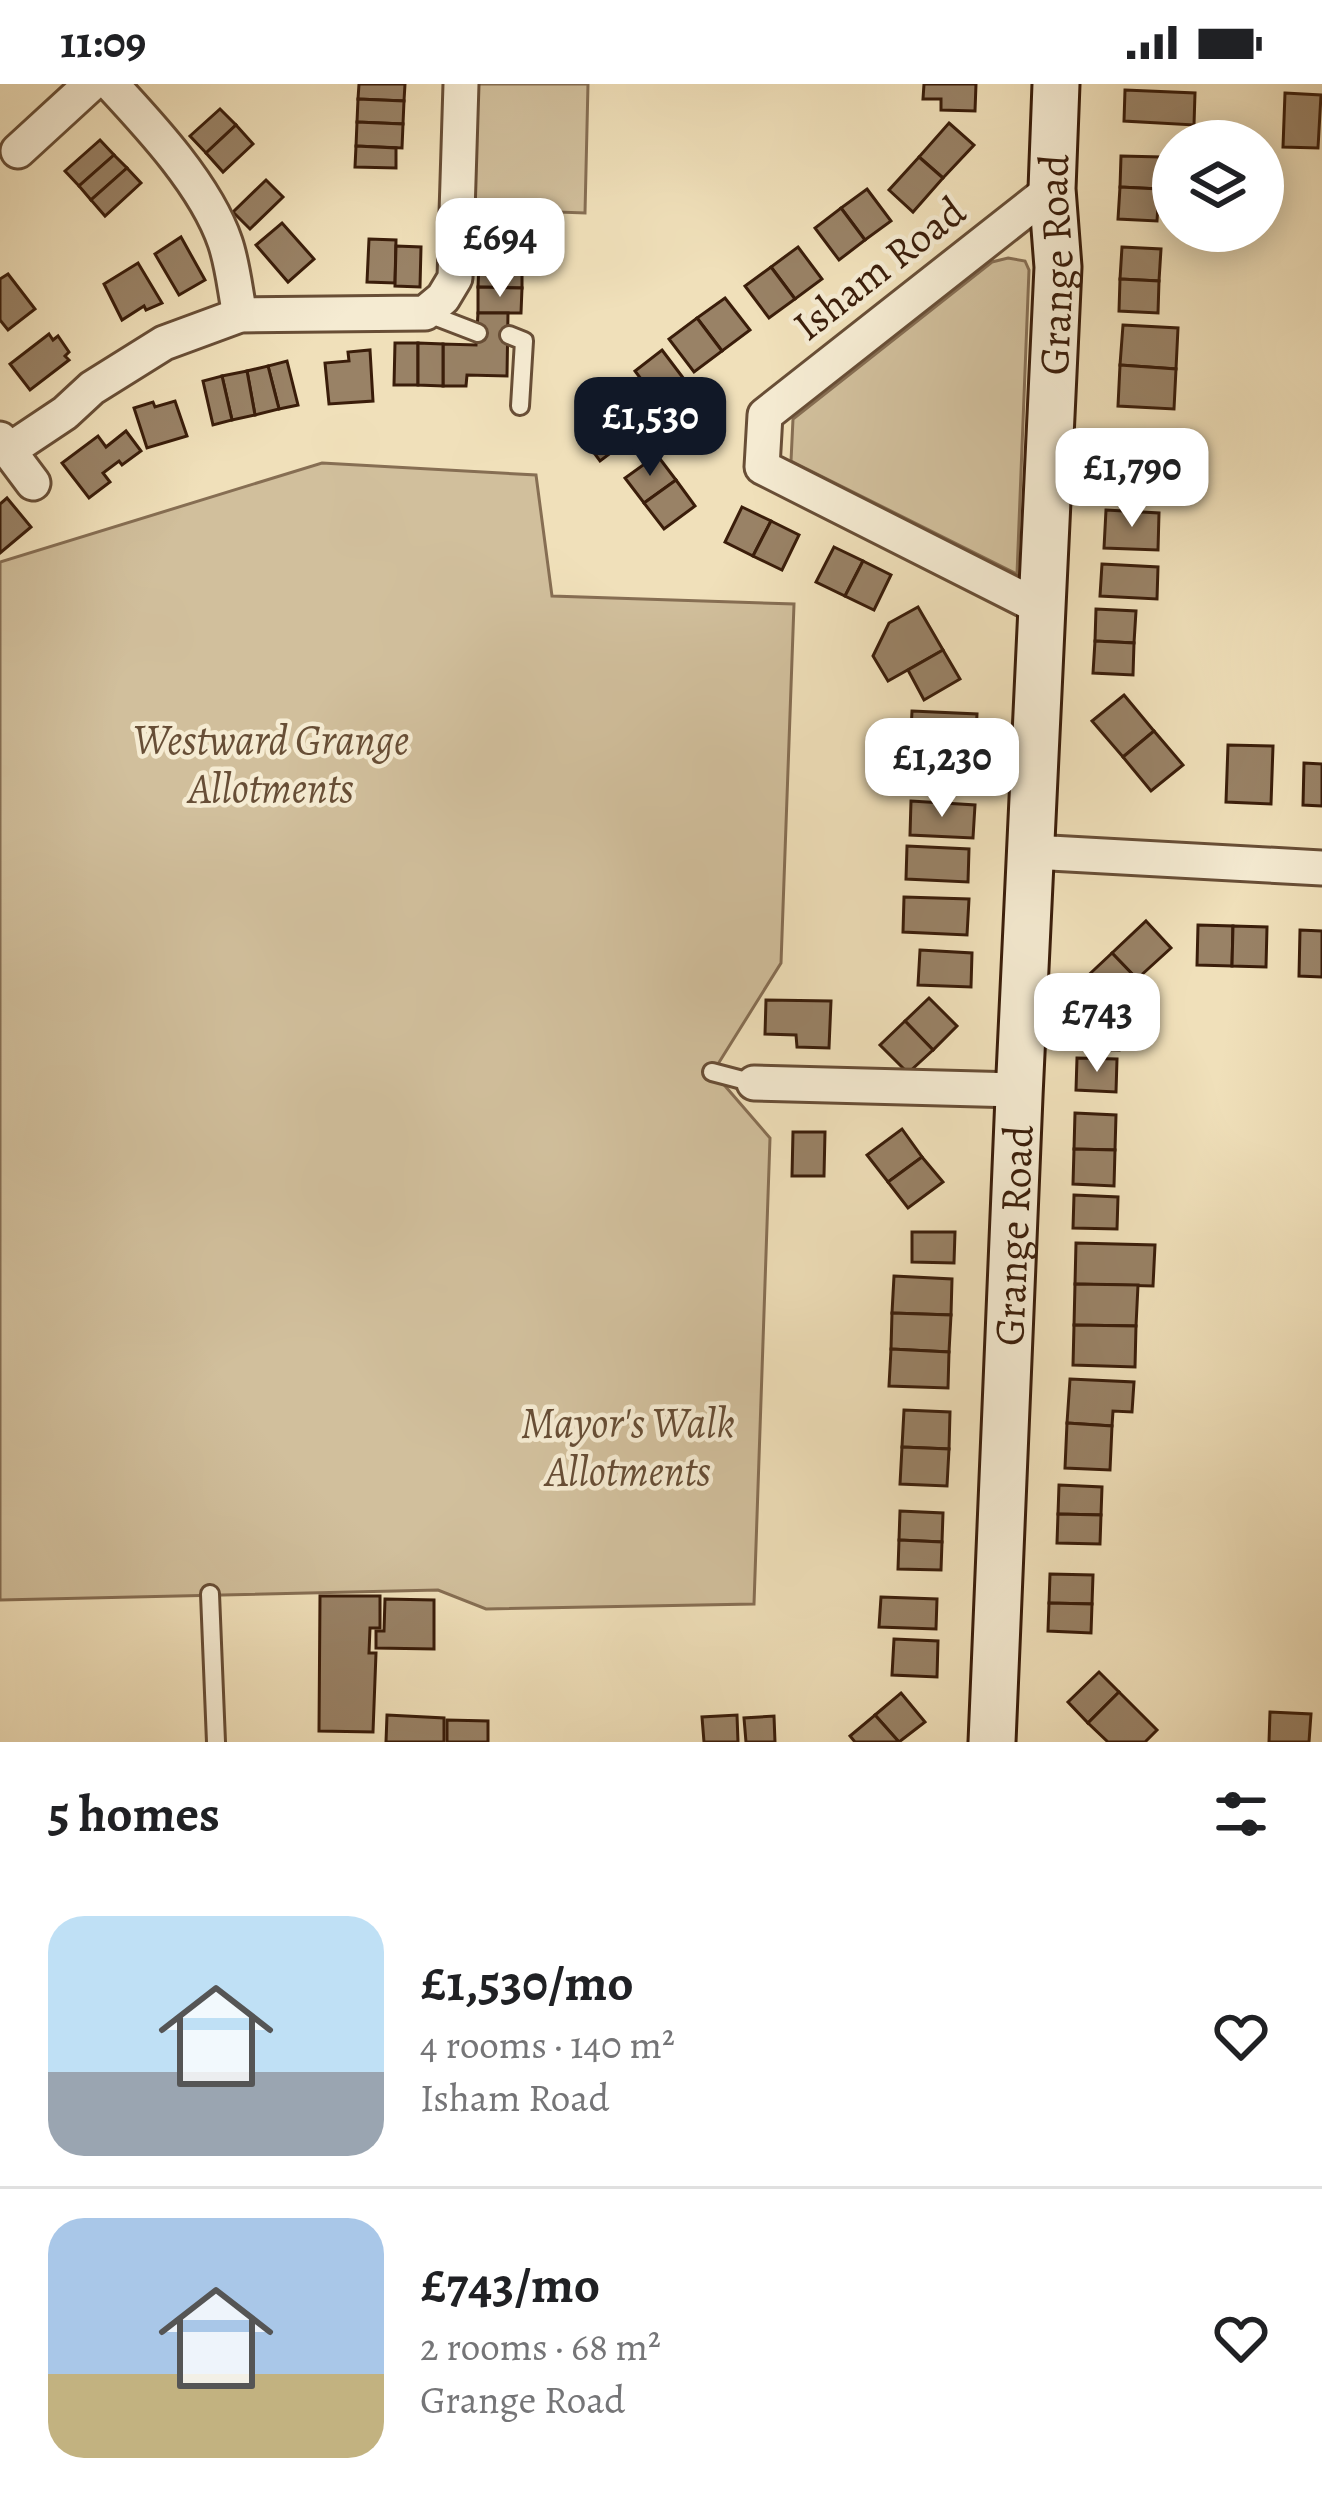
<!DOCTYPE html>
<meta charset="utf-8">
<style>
:root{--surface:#fff;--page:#f6f6f6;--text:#202124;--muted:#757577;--line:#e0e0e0;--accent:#111827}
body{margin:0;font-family:Alegreya,serif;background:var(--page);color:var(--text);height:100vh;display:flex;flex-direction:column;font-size:45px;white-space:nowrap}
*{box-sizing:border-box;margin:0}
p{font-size:39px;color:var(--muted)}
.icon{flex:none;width:66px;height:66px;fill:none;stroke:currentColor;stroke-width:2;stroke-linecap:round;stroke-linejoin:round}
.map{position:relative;height:1658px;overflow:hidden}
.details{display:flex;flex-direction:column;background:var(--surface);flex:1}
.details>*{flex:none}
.buttons{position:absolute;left:1152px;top:36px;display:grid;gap:24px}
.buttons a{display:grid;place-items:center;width:132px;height:132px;border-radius:50%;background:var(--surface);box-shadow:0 6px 30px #0003;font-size:60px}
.price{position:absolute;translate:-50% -102px;padding:0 27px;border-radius:24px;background:#fff;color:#222;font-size:39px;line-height:78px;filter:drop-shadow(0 3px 6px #0008)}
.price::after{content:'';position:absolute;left:50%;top:72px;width:36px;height:27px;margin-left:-18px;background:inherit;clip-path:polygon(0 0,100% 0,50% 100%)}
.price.selected{background:var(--accent);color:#fff}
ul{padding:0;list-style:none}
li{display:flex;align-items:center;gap:36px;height:300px;padding:0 48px}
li+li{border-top:3px solid var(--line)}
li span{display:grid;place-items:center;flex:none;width:336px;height:240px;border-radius:36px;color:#555}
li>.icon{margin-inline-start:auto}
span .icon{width:144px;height:144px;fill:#fffc;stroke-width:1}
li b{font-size:51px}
h2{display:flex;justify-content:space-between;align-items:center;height:144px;padding:0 48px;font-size:51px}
.status{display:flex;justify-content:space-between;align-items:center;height:84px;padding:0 60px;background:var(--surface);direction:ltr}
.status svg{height:33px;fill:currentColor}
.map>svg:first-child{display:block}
.green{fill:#d1bf9c;stroke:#866e53;stroke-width:3}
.building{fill:#998266;stroke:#3a1d0a;stroke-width:3}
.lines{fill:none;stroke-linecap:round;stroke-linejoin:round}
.lane-casing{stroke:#684e36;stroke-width:22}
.street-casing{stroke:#684e36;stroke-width:39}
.secondary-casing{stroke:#3a1d0a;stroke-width:51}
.lane{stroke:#f5ebd2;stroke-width:16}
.street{stroke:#f5ebd2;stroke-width:33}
.secondary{stroke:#f5ebd2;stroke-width:45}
.labels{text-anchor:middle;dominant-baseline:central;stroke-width:9;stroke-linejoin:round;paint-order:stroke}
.street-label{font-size:42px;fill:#3a1d0a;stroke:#f5ebd2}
.park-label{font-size:42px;font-style:italic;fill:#674e36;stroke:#f5ebd2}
</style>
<div class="status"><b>11:09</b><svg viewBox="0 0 49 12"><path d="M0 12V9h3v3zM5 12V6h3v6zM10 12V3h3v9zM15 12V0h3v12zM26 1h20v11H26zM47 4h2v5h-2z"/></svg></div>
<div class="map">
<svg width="1322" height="1658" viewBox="0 0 1322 1658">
<rect width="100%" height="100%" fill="#f0e0ba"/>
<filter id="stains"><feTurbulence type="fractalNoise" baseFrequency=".00167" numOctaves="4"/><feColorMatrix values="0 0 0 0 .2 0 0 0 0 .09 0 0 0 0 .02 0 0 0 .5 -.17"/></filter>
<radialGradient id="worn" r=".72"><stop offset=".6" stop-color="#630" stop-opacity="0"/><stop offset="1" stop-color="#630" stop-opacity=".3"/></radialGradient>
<g class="green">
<path d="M473,0H588L585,129L469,125Z"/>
<path d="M1008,174L1025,177L1029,186L1017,490L791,377L793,335L992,178Z"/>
<path d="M322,379L536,391L552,512L794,520L781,879L713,988L770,1054L754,1520L486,1525L438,1506L0,1516V478Z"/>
</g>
<g class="building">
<path d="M359,0H405L404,17L358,15Z"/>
<path d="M924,0H976L975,27L941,26V15H923Z"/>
<path d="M1125,6L1195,9L1194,41L1124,37Z"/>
<path d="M1285,9L1321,11L1318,64L1283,63Z"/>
<path d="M358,15L404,17L403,40L357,38Z"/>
<path d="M220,25L236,41L206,69L190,52Z"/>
<path d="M357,38L403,40L402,64L356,62Z"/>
<path d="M949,39L974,61L943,94L919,73Z"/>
<path d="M236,41L253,60L223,88L206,69Z"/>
<path d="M100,56L114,71L79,102L65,87Z"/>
<path d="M356,62L396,64V84L355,83Z"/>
<path d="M114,71L127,84L91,116L79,102Z"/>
<path d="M1121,72L1161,73L1159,105L1120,103Z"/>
<path d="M919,73L943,94L913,128L889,106Z"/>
<path d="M127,84L141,99L105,132L91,116Z"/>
<path d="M266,96L283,113L250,145L233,128Z"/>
<path d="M1120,103L1159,105L1157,137L1118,135Z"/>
<path d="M867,105L891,137L865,156L841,124Z"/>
<path d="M841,124L865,156L839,176L815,144Z"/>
<path d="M481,132L524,133L523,155H480Z"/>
<path d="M282,139L314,175L288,198L256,161Z"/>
<path d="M181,153L205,196L179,211L155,170Z"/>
<path d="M369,155L396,156L395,199L367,198Z"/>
<path d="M480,155H523L522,178H479Z"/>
<path d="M396,162L421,163L420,203L395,202Z"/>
<path d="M798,163L822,195L795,215L771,183Z"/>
<path d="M1122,163L1161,165L1159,197L1120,195Z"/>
<path d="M479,178H522V204L478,203Z"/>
<path d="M138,179L162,219L146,226L144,222L122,236L104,200Z"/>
<path d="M771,183L795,215L769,234L745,202Z"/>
<path d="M8,190L35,225L8,246L0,236V195Z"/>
<path d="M1120,195L1159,197L1158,229L1119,227Z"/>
<path d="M478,203L522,204L521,229H478Z"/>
<path d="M725,214L750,246L722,267L697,234Z"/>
<path d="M478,229H508L507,292L467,291L466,302H443V260L476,261Z"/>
<path d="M697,234L722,267L694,288L669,255Z"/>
<path d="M1123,241L1178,244L1176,285L1120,281Z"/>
<path d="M49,250L53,256L58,252L69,268L65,272L69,276L30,306L10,280Z"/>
<path d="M395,259H418V301H394Z"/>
<path d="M418,259L443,260V302L418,301Z"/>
<path d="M370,266L373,317L329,320L325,279L349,277L348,268Z"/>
<path d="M662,266L690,303L662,323L635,287Z"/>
<path d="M287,277L298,321L279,325L268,282Z"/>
<path d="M1120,281L1176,285L1174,325L1118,322Z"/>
<path d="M268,282L279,325L255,331L247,287Z"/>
<path d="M247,287L255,331L232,336L222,292Z"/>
<path d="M222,292L232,336L213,341L203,297Z"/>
<path d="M175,317L187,352L147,364L134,324L153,318L155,323Z"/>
<path d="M601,337L620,362L600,377L581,351Z"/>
<path d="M1115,346L1154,348L1152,380L1114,378Z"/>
<path d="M126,347L141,367L122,381L119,377L103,389L110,398L89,414L62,379L98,352L106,363Z"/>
<path d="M657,371L676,396L644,419L625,394Z"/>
<path d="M1114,378L1152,380L1151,412L1112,410Z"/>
<path d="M676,396L695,422L664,445L644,419Z"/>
<path d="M7,414L31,443L0,469V420Z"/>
<path d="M742,423L771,437L753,472L725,458Z"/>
<path d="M1106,426L1159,429L1158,466L1104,464Z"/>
<path d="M771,437L799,451L782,486L753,472Z"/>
<path d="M834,463L863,477L845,512L816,498Z"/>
<path d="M863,477L891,491L874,526L845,512Z"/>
<path d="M1102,480L1158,483L1157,515L1100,512Z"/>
<path d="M918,523L943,566L888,597L873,572L889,539Z"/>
<path d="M1096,525L1136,527L1134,559L1095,557Z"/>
<path d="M1095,557L1134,559L1133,591L1093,589Z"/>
<path d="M943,566L960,595L924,616L908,586Z"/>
<path d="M1124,611L1154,647L1123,673L1092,637Z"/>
<path d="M912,627L977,630L975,672L910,668Z"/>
<path d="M1154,647L1183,681L1151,707L1123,673Z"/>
<path d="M1228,661L1273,662L1271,720L1226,718Z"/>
<path d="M910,674L973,678L971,709L909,706Z"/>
<path d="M1304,679L1322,680V722L1303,721Z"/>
<path d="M911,717L975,721L973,754L910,751Z"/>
<path d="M907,762L969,765L968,798L906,795Z"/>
<path d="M904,813L969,815L967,851L903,848Z"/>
<path d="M1146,837L1171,864L1137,895L1112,869Z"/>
<path d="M1198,841L1233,842L1232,882L1197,881Z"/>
<path d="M1233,842L1267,843L1266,883L1232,882Z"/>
<path d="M1300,846L1322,847V893L1299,892Z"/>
<path d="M920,866L972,869L971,903L918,901Z"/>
<path d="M1112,869L1137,895L1104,926L1079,900Z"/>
<path d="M929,914L957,942L933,966L905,937Z"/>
<path d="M766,916L831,917L829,964L797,963L796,951L765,950Z"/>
<path d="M1079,931L1120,932L1119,966L1077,965Z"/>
<path d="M905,937L933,966L908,989L880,961Z"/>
<path d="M1077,974L1117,975L1116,1008L1076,1006Z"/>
<path d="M1075,1029L1116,1031L1115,1066L1074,1065Z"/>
<path d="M902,1045L922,1073L888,1098L867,1071Z"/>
<path d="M793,1048H825L824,1092H792Z"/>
<path d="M1074,1065L1115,1066L1114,1102L1073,1100Z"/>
<path d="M922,1073L943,1098L908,1124L888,1098Z"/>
<path d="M1074,1111L1118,1113L1117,1145L1073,1144Z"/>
<path d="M912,1148H955L954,1179L912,1178Z"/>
<path d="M1076,1159L1155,1161L1153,1202L1075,1200Z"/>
<path d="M894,1192L952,1195L951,1231L892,1229Z"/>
<path d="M1075,1200L1138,1201L1136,1242L1074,1241Z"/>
<path d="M892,1229L951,1231L949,1268L891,1265Z"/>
<path d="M1074,1241L1136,1242L1135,1283L1073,1281Z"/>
<path d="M891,1265L949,1268L948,1304L889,1302Z"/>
<path d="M1070,1295L1134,1298L1132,1328L1113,1327L1112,1342L1067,1339Z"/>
<path d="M904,1326L950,1328L949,1365L902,1363Z"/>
<path d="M1067,1339L1112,1342L1110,1386L1065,1384Z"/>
<path d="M902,1363L949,1365L947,1402L900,1400Z"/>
<path d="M1059,1401L1102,1403L1101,1431L1058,1430Z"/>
<path d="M900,1427L943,1429L942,1458L899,1456Z"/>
<path d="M1058,1430L1101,1431L1100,1460L1057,1459Z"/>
<path d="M899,1456L942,1458L941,1486L898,1485Z"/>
<path d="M1050,1490L1093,1491L1092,1520L1049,1519Z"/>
<path d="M320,1512H380V1544H370L369,1569H376L373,1648L319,1647Z"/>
<path d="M881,1513L937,1515L936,1545L879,1543Z"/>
<path d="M385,1515L434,1516V1565L376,1564V1547H384Z"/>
<path d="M1049,1519L1092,1520L1091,1549L1048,1547Z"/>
<path d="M894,1555L938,1557L937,1593L892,1591Z"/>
<path d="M1099,1588L1119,1608L1088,1639L1068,1618Z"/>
<path d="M1119,1608L1157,1646L1145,1658H1108L1088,1639Z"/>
<path d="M901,1609L925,1638L899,1658L875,1631Z"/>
<path d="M1270,1628L1311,1630L1309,1658H1269Z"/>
<path d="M387,1631L444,1634V1658H386Z"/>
<path d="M737,1631L738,1658H704L702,1633Z"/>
<path d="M875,1631L899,1658H855L850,1652Z"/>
<path d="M774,1632L775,1658H746L744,1634Z"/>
<path d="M447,1636L488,1637V1658H447Z"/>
</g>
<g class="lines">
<defs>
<g id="lane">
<path d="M426,229L478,249"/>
<path d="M509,251L524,257L520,322"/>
<path d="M712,988L754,999"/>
<path d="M210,1510L216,1658"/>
</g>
<g id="street">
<path d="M111,0C151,43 206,102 225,158C233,181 235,207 240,231"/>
<path d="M18,67L91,0"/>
<path d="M0,355L33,399"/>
<path d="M8,367L65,329L92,304L164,259L240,231L425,229L443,214L455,194L461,0"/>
<path d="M1041,524L762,383L765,331L1052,105"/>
<path d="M1032,768L1322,784"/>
<path d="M754,999L1017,1006"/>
</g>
<g id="secondary">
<path id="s1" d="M992,1658C1011,1166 1034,675 1058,183L1052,105L1056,0"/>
</g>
</defs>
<use href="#lane" class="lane-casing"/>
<use href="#street" class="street-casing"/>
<use href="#secondary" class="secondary-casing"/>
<use href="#lane" class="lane"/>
<use href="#street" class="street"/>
<use href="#secondary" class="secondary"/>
</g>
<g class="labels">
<g class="street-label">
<text stroke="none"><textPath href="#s1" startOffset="1479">Grange Road</textPath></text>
<text transform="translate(879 184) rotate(-38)">Isham Road</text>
<text stroke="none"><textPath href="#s1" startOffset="507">Grange Road</textPath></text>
</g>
<g class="park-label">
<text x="271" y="655">Westward Grange<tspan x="271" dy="48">Allotments</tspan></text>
<text x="628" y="1338">Mayor's Walk<tspan x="628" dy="48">Allotments</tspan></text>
</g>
</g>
<rect width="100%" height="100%" filter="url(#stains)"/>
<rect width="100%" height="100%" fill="url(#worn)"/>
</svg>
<div class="buttons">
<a><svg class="icon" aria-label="layers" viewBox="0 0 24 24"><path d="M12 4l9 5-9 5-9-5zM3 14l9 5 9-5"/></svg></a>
</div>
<b class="price" style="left:500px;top:216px">£694</b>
<b class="price selected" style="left:650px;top:395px">£1,530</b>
<b class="price" style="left:1132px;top:446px">£1,790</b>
<b class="price" style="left:942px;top:736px">£1,230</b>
<b class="price" style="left:1097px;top:991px">£743</b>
</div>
<section class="details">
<h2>5 homes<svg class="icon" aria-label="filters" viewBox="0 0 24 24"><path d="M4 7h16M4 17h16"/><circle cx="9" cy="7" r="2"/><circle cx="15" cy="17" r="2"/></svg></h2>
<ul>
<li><span style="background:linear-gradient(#bfe0f5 65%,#9aa5b1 0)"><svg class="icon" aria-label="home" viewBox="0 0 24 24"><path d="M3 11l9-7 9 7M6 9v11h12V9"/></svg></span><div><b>£1,530/mo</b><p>4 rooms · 140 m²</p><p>Isham Road</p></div><svg class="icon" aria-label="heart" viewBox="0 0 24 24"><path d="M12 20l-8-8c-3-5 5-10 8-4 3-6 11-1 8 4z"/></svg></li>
<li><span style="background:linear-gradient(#a9c7e8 65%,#c2b280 0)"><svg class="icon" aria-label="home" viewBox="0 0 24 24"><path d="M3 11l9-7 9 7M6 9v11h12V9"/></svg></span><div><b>£743/mo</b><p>2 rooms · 68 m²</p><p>Grange Road</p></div><svg class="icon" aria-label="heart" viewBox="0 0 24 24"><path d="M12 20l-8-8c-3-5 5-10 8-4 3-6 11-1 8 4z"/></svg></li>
</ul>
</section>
